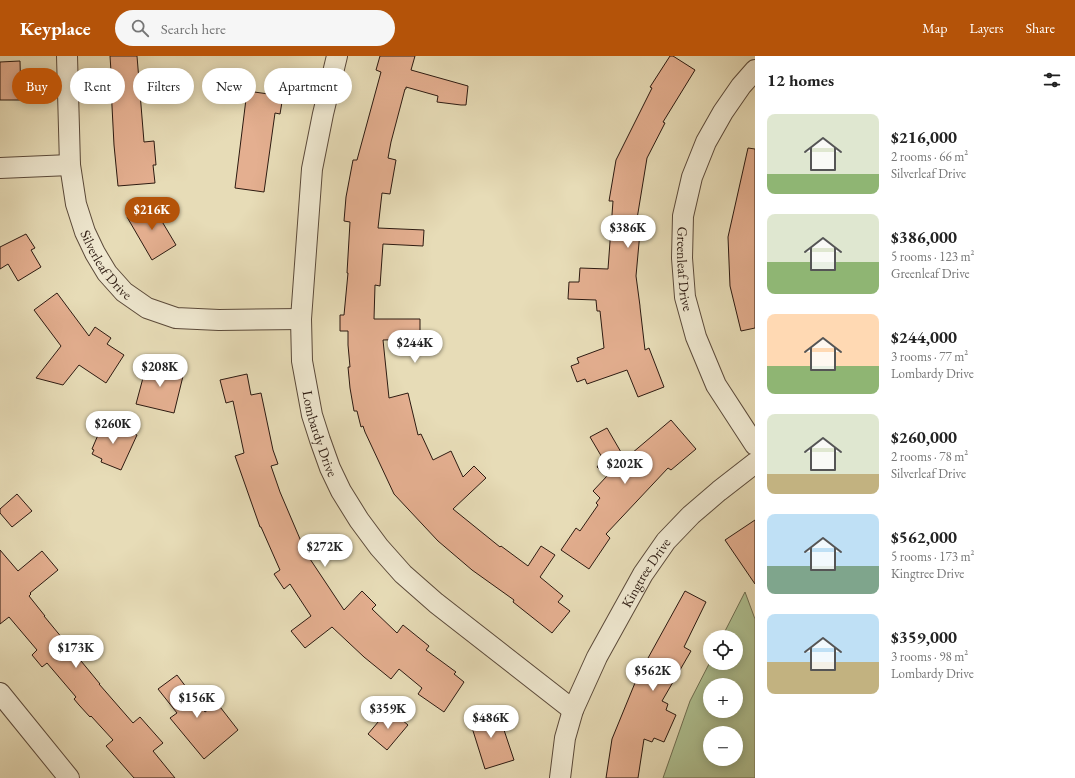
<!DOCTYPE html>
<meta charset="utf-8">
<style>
:root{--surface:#fff;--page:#f6f6f6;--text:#222;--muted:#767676;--accent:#b45309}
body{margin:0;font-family:"EB Garamond",serif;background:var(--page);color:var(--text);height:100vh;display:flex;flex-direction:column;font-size:15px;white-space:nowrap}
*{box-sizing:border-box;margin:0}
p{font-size:13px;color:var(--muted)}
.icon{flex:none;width:22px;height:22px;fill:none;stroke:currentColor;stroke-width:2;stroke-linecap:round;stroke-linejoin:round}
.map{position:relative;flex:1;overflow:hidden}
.sheet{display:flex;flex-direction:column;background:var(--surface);width:320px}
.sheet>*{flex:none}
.guide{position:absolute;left:12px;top:12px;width:380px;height:36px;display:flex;gap:8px}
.tools{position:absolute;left:703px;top:574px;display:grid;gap:8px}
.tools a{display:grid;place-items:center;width:40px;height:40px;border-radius:50%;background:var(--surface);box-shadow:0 2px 10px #0003;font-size:20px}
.price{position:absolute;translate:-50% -34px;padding:0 9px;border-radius:14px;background:#fff;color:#222;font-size:13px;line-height:26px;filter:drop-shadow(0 1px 2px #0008)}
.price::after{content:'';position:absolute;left:50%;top:24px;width:12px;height:9px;margin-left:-6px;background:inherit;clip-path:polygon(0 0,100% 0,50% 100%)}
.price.on{background:var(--accent);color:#fff}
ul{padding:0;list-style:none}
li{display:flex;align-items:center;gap:12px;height:100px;padding:0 12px}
li span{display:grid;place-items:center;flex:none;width:112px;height:80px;border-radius:8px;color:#555}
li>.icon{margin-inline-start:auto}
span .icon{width:48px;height:48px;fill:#fffc;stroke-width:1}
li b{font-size:17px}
h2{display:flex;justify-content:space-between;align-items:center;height:48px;padding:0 12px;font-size:17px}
.pill{padding:0 14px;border-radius:18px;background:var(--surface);box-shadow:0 2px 10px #0003;font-size:14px;line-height:36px}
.pill.on{background:var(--accent);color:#fff}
header{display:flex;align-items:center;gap:24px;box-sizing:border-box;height:56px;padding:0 20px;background:var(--accent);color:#fff}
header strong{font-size:19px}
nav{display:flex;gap:22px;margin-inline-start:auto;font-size:14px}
.search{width:280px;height:36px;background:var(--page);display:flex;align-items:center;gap:10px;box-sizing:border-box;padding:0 14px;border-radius:22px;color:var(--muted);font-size:15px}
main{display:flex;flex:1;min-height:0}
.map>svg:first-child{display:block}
.green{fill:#afc293;stroke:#6e6e52;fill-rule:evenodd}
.building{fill:#e4af90;stroke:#2c1a11}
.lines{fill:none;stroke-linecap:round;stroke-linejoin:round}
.minor-casing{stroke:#5b4a3a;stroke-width:22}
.minor{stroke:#efe8d0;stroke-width:20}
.labels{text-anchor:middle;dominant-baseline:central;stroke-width:4;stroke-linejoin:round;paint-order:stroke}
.street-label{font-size:14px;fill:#2c1a11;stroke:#efe8d0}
</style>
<header>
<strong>Keyplace</strong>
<div class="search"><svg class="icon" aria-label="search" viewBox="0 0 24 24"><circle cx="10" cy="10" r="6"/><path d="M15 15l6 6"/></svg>Search here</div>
<nav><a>Map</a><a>Layers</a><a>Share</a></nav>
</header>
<main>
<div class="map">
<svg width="755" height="722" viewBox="0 0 755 722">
<rect width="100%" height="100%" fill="#e7dcb7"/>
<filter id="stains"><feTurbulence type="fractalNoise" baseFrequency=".005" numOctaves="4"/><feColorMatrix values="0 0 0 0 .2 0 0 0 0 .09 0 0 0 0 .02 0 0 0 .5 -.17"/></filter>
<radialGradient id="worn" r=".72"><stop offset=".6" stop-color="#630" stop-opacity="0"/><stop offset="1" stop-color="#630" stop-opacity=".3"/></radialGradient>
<path class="green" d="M745,536L755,563V722H663L690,645L710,606V607H736V581H722ZM710,629H736V655H710ZM710,677H736V703H710Z"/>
<g class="building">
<path d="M110,0H137L144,86L154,85L156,109H153L155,127L118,130L114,89L111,31H112Z"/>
<path d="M380,0H415L411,14L468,30L466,49H461L437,46L438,40L406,31V33H405L391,86L388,102L396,104L390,138L382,137L378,172L424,174L423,190L383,188L380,230L375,229L374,263H420V283L383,284L389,342L408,337L418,379L421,378L433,404L451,395L463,421L474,410L486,422L453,453L500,491L501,490L528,510L541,490L555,499L540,521L563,540L558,546L570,555L552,577L513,546L514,544L472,514L438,485L394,438L365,376L363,370L361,371L357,355H354L350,332L348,311H350L348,289V275H340V259H344L348,217H347L350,166L344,165L346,141L353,104H357L381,16L376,14Z"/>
<path d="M670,0H673L695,14L663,66L665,67L647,102L635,175L640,176L636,220L640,250V251L645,294L649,292L664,331L638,341L627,314L587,328L585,323L577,326L571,310L579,307L577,302L604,292L600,255H597L596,244L568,243L569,226H579L580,212L608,213L613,145H609L616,104L652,32L650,31Z"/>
<path d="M20,5L21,44H0V6Z"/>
<path d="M247,35L283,40L280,58L275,57L264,136L235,132Z"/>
<path d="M748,92L755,93V272L741,275L730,230L728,181Z"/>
<path d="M151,147L176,189L152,204L127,161Z"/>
<path d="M26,178L35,192L31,194L41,211L18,225L8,208L0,213V191Z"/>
<path d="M57,237L89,280L95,271L111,282L107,288L124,299L106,327L79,309L63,329L36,322L61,290L34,254Z"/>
<path d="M147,307L184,316L174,357L136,348Z"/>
<path d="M247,318L251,339L261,337L273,394L278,408L271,410L280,436L306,497L344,554L362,535L376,549L372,553L397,577L403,569L429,590L426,594L456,616L454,618L464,626L444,656L418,638L422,632L399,613L391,623L364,601L332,571L305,592L291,575L311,560L290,528L284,533L274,518L280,514L261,471H260L235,400L244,397L233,345L226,347L220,324Z"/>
<path d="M671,364L696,393L671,414L668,412L606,478L610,482L589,513L561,494L576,472L580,475L598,449L596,447L600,442L593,435L607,420L597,411L603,403L590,381L607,372L625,403Z"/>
<path d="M104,365L137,379L121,414L101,406L102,403L92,398L94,394L92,393Z"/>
<path d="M17,438L32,455L12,471L0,457V453Z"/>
<path d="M755,464V528L725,484Z"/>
<path d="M0,494L18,515L42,495L58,514L30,537L31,538L29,540L45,560H44L100,628H99L133,667L140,661L163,687L153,695L175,722H134L106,690L113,684L91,660L90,661L79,649L74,643L76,641L47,607L42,611L32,599L37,594L9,561L0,568Z"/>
<path d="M685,535L706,546L684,591L691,595L662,645L668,648L666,654L676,659L664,686L654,682L652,686L644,683L638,722H606L612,683L637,622Z"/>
<path d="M177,619L205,656L217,647L238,674L204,703L170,662L177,657L158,633Z"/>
<path d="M389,653L408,669L387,694L368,678Z"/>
<path d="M497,653L514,704L485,713L469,662Z"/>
</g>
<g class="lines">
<defs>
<g id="minor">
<path id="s1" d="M67,0L70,109L76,148L85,176L95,197L107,217L124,236L147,252L176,262L219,264L301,263"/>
<path id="s2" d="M337,0L323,58L312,113L301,263L302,305L312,359L320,384L330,412L341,435L359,464L379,491L403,518L436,547L573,654"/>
<path id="s3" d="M755,14L741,30L723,56L706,86L692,121L683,160L682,202L685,241L696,281L716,329L755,389"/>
<path d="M0,112L70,109"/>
<path d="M0,637L69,722"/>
<path id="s4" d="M560,722L565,682L573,654L597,601L643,518L666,485L691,459L719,435L755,407"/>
</g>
</defs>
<use href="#minor" class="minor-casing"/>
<use href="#minor" class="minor"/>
</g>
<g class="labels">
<g class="street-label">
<text stroke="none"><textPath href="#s1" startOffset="217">Silverleaf Drive</textPath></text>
<text stroke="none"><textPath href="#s3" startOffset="218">Greenleaf Drive</textPath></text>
<text stroke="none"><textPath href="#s2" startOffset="383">Lombardy Drive</textPath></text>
<text stroke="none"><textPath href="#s4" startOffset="225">Kingtree Drive</textPath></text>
</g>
</g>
<rect width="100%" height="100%" filter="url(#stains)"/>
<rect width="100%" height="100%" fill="url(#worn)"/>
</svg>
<div class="tools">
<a><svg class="icon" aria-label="locate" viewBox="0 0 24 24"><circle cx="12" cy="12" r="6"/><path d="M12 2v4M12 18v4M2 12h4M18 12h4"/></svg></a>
<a>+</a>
<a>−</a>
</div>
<b class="price on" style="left:152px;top:175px">$216K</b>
<b class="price" style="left:628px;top:193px">$386K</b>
<b class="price" style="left:415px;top:308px">$244K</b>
<b class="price" style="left:160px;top:332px">$208K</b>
<b class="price" style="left:113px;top:389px">$260K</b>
<b class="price" style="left:625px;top:429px">$202K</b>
<b class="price" style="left:325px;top:512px">$272K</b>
<b class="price" style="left:76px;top:613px">$173K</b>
<b class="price" style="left:653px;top:636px">$562K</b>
<b class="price" style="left:197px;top:663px">$156K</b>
<b class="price" style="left:388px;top:674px">$359K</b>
<b class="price" style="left:491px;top:683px">$486K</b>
<div class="guide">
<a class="pill on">Buy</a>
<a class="pill">Rent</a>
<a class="pill">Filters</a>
<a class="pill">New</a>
<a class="pill">Apartment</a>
</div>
</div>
<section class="sheet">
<h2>12 homes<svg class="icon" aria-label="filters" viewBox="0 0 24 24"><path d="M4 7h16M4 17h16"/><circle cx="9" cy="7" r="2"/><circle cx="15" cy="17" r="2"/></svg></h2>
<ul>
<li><span style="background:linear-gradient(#dfe7d0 75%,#8fb573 0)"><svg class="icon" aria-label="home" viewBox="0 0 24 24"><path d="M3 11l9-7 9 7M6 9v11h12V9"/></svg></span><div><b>$216,000</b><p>2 rooms · 66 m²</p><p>Silverleaf Drive</p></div></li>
<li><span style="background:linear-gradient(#dfe7d0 60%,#8fb573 0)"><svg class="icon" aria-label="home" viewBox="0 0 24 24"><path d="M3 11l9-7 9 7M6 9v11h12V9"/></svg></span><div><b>$386,000</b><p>5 rooms · 123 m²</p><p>Greenleaf Drive</p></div></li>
<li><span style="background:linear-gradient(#ffd9b3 65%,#8fb573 0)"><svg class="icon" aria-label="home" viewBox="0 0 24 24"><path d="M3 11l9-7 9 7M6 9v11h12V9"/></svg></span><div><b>$244,000</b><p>3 rooms · 77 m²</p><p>Lombardy Drive</p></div></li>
<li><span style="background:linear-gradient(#dfe7d0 75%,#c2b280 0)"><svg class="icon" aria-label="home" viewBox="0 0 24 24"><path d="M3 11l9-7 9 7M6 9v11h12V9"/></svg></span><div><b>$260,000</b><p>2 rooms · 78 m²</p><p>Silverleaf Drive</p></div></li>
<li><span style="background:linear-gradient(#bfe0f5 65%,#7fa58c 0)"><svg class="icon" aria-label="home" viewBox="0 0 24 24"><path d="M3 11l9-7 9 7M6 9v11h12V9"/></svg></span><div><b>$562,000</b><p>5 rooms · 173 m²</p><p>Kingtree Drive</p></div></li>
<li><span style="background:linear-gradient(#bfe0f5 60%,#c2b280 0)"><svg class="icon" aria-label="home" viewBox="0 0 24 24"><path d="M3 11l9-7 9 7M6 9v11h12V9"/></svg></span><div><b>$359,000</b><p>3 rooms · 98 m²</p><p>Lombardy Drive</p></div></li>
</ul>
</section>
</main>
